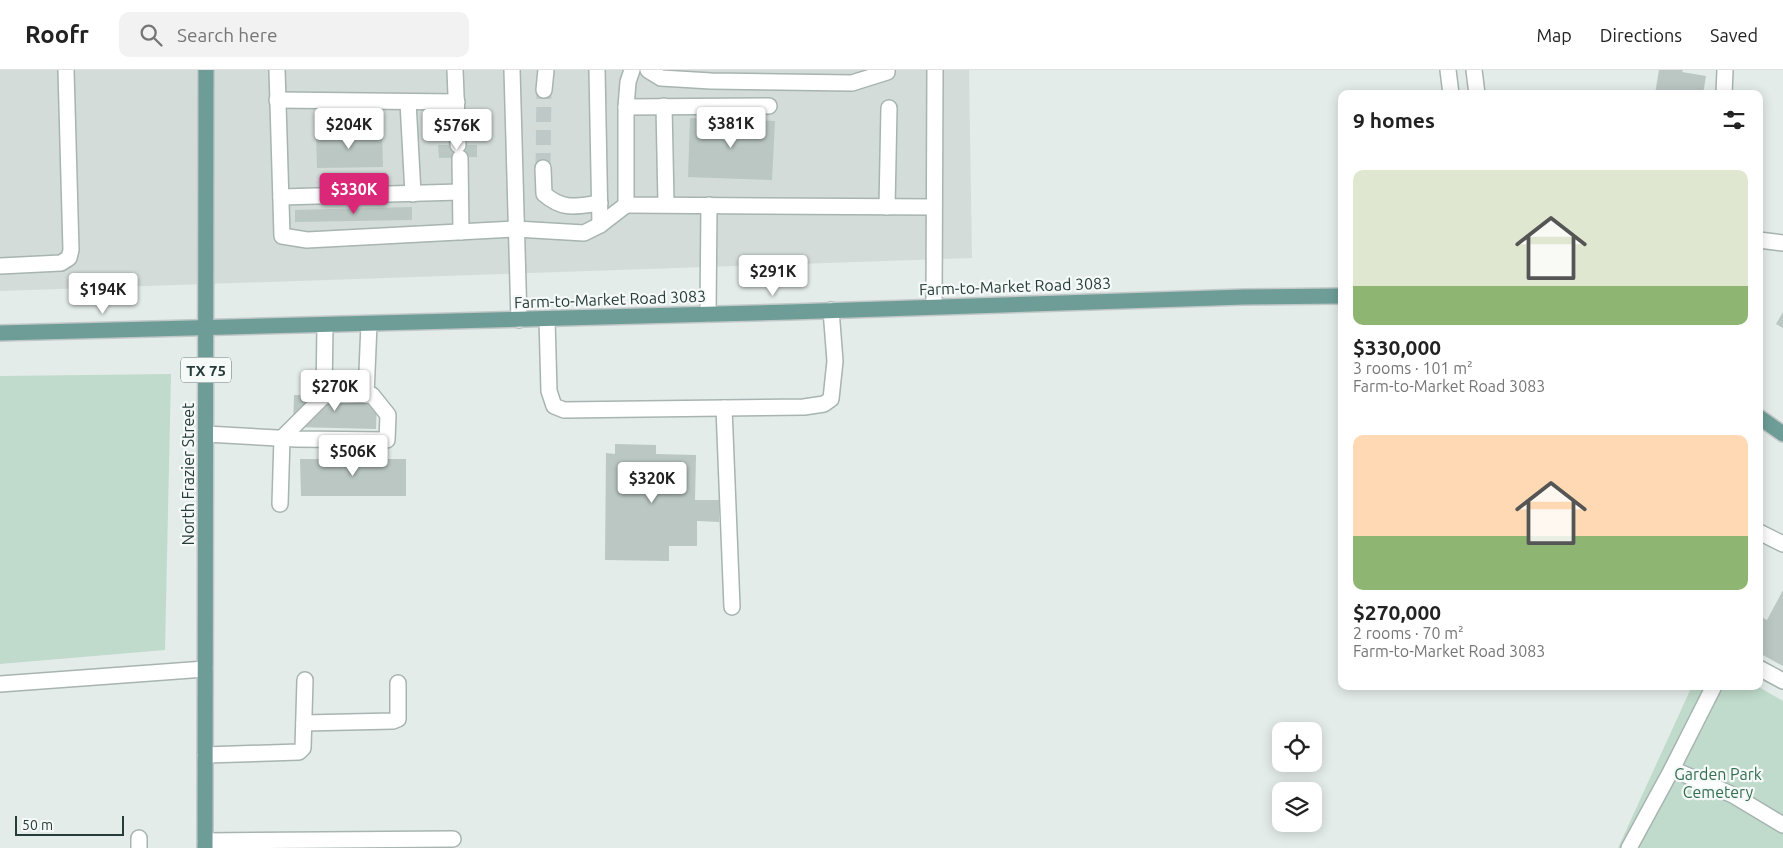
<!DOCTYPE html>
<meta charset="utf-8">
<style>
:root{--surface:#fff;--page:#f2f2f2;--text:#222;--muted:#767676;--line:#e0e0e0;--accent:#db2777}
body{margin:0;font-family:Ubuntu,sans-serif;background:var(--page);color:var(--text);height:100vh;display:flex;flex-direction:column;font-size:19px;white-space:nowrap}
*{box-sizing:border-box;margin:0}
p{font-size:16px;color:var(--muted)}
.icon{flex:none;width:28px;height:28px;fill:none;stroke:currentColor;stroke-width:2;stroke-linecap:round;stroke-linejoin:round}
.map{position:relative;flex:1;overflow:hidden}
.sheet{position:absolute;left:1338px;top:20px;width:425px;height:600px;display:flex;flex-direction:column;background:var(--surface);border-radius:10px;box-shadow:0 2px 12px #0003}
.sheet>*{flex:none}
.buttons{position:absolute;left:1272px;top:652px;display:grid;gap:10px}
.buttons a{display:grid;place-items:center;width:50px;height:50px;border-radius:10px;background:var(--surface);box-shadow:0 2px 12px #0003;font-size:25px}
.scale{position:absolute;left:15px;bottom:12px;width:109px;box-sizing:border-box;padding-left:5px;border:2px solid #263c39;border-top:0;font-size:14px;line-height:18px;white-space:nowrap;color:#263c39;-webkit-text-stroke:4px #f5f9f7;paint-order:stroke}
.price{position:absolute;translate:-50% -42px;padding:0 11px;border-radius:5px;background:#fff;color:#222;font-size:16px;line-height:32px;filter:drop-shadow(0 1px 2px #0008)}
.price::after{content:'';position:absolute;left:50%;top:30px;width:15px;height:11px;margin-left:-8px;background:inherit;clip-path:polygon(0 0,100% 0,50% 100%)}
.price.current{background:var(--accent);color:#fff}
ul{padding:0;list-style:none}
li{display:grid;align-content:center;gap:10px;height:265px;padding:0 15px}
li span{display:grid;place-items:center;height:155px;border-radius:10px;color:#555}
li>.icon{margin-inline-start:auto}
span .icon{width:90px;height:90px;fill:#fffc;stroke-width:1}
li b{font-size:21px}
h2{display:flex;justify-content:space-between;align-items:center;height:60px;padding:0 15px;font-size:21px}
header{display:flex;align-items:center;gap:30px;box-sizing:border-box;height:70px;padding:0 25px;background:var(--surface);border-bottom:1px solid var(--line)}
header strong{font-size:24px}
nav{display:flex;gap:28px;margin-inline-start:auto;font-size:18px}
.search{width:350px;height:45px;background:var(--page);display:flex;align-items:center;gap:12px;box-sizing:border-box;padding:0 18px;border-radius:10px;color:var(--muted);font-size:19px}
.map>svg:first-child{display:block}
.built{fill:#d3dcd9}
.green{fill:#c0dbcb}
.building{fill:#bac7c3}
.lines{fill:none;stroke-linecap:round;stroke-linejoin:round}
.minor-tunnel{stroke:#bec9c7;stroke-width:15;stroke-dasharray:15 8;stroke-linecap:butt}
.minor-casing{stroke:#a7b4b1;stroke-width:18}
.major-casing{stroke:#c2c8c8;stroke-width:18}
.minor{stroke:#fff;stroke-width:15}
.major{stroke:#6e9d97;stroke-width:15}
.labels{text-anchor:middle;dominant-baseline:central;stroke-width:4.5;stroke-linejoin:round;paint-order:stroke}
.shield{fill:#f5f9f7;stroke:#647572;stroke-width:1}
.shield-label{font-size:15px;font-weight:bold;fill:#263c39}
.street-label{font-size:16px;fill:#263c39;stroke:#f5f9f7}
.park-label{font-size:16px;fill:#346f52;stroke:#f5f9f7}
</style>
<header>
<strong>Roofr</strong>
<div class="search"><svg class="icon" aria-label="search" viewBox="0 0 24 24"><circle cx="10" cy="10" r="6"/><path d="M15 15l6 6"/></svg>Search here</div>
<nav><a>Map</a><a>Directions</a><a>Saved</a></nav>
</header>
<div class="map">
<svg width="1783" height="778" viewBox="0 0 1783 778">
<rect width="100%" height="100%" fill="#e4ecea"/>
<path class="built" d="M0,0H969L972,188L0,221Z"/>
<g class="green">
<path d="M171,304L165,580L0,594V306Z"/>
<path d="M1692,616H1757L1783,631V778H1618Z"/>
</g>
<g class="building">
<path d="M1659,0H1683L1682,2L1706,6L1703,24H1655Z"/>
<path d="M690,48L775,51L772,110L688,107Z"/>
<path d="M382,61L383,97L317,98L316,62Z"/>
<path d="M438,75H477V87L439,88Z"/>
<path d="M412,137V150L295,152V140Z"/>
<path d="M1783,242V258L1776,254Z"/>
<path d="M294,325L377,328L376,359L293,357Z"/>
<path d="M615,374L656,375V384L696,385L695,430H719V452L697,451V476H669V491L605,490L606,383L615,384Z"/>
<path d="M300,389H406V426H301Z"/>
<path d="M1783,520V596L1759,583V546L1767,550Z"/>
</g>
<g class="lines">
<path class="minor-tunnel" d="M543,98L544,20"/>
<defs>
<g id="minor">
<path d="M277,0L282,166L307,170L516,159L584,163L600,155L626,135"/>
<path d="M455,0L458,75"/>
<path d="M512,0L519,250"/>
<path d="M597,0L600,155"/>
<path d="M632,0L628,12L626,37V135L934,137"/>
<path d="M648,0L661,8L711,11L852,13L887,2V0"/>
<path d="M1448,0L1451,24"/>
<path d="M1474,0L1477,24"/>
<path d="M544,20L546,0"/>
<path d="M1724,24L1725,0"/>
<path d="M277,30L457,32"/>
<path d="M408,32L413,124"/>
<path d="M664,36L666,134"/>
<path d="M626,37L769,36"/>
<path d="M460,88L461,162"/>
<path d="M543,98L544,124C564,141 576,136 600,133"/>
<path d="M281,127L460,122"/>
<path d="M887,137L889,38"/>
<path d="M1759,170L1783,173"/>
<path d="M0,196L61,193L69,188L71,180L66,0"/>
<path d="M934,236L935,0"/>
<path d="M708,244L709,135"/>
<path d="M547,249L549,321L554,336L564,340L804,337L824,334L831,329L835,291L831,240"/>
<path d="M366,325L369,254"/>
<path d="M724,338L732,537"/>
<path d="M206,364L296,369L387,370L388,345L372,325L324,326"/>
<path d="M280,434L282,368L324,326L325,255"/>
<path d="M1759,462L1783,474"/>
<path d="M1759,598L1783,611"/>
<path d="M0,614L205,599"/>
<path d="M304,653L393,651L398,649V613"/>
<path d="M205,685L299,682L303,678L305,610"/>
<path d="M1672,699L1733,725L1783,755"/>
<path d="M205,771L453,769"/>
<path d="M139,778V768"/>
<path d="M1629,778L1672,699L1714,616"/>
</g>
<g id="major">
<path d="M0,263L790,242L1244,227L1341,226"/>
<path d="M1759,347L1783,364"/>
<path d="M205,778L206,0"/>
</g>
</defs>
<use href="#minor" class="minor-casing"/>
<use href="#major" class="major-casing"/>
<use href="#minor" class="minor"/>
<use href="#major" class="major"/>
</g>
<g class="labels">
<rect class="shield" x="181" y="287.5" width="50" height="25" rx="4"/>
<g class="shield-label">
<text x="206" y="300">TX 75</text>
</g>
<g class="street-label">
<text transform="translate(1015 216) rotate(-2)">Farm-to-Market Road 3083</text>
<text transform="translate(610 229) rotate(-2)">Farm-to-Market Road 3083</text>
<text transform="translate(188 404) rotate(-90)">North Frazier Street</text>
</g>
<g class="park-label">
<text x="1718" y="704">Garden Park<tspan x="1718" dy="18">Cemetery</tspan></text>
</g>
</g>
</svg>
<div class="buttons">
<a><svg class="icon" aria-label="locate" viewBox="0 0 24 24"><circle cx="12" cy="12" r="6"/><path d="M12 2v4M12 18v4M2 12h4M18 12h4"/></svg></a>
<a><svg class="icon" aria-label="layers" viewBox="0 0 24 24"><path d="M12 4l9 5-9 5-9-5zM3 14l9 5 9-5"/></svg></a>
</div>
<div class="scale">50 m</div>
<b class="price" style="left:731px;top:79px">$381K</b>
<b class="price" style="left:349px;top:80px">$204K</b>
<b class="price" style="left:457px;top:81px">$576K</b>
<b class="price current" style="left:354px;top:145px">$330K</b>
<b class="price" style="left:773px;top:227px">$291K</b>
<b class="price" style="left:103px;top:245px">$194K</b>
<b class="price" style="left:335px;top:342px">$270K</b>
<b class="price" style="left:353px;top:407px">$506K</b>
<b class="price" style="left:652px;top:434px">$320K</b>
<section class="sheet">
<h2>9 homes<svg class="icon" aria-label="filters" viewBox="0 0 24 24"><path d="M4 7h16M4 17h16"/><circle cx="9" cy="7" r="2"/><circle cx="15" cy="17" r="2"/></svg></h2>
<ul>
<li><span style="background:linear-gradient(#dfe7d0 75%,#8fb573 0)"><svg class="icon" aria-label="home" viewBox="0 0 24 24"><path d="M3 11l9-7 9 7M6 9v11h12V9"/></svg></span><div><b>$330,000</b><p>3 rooms · 101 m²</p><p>Farm-to-Market Road 3083</p></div></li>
<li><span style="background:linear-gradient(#ffd9b3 65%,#8fb573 0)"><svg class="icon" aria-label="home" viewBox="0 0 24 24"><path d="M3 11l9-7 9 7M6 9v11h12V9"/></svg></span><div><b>$270,000</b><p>2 rooms · 70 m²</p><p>Farm-to-Market Road 3083</p></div></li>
</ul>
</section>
</div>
